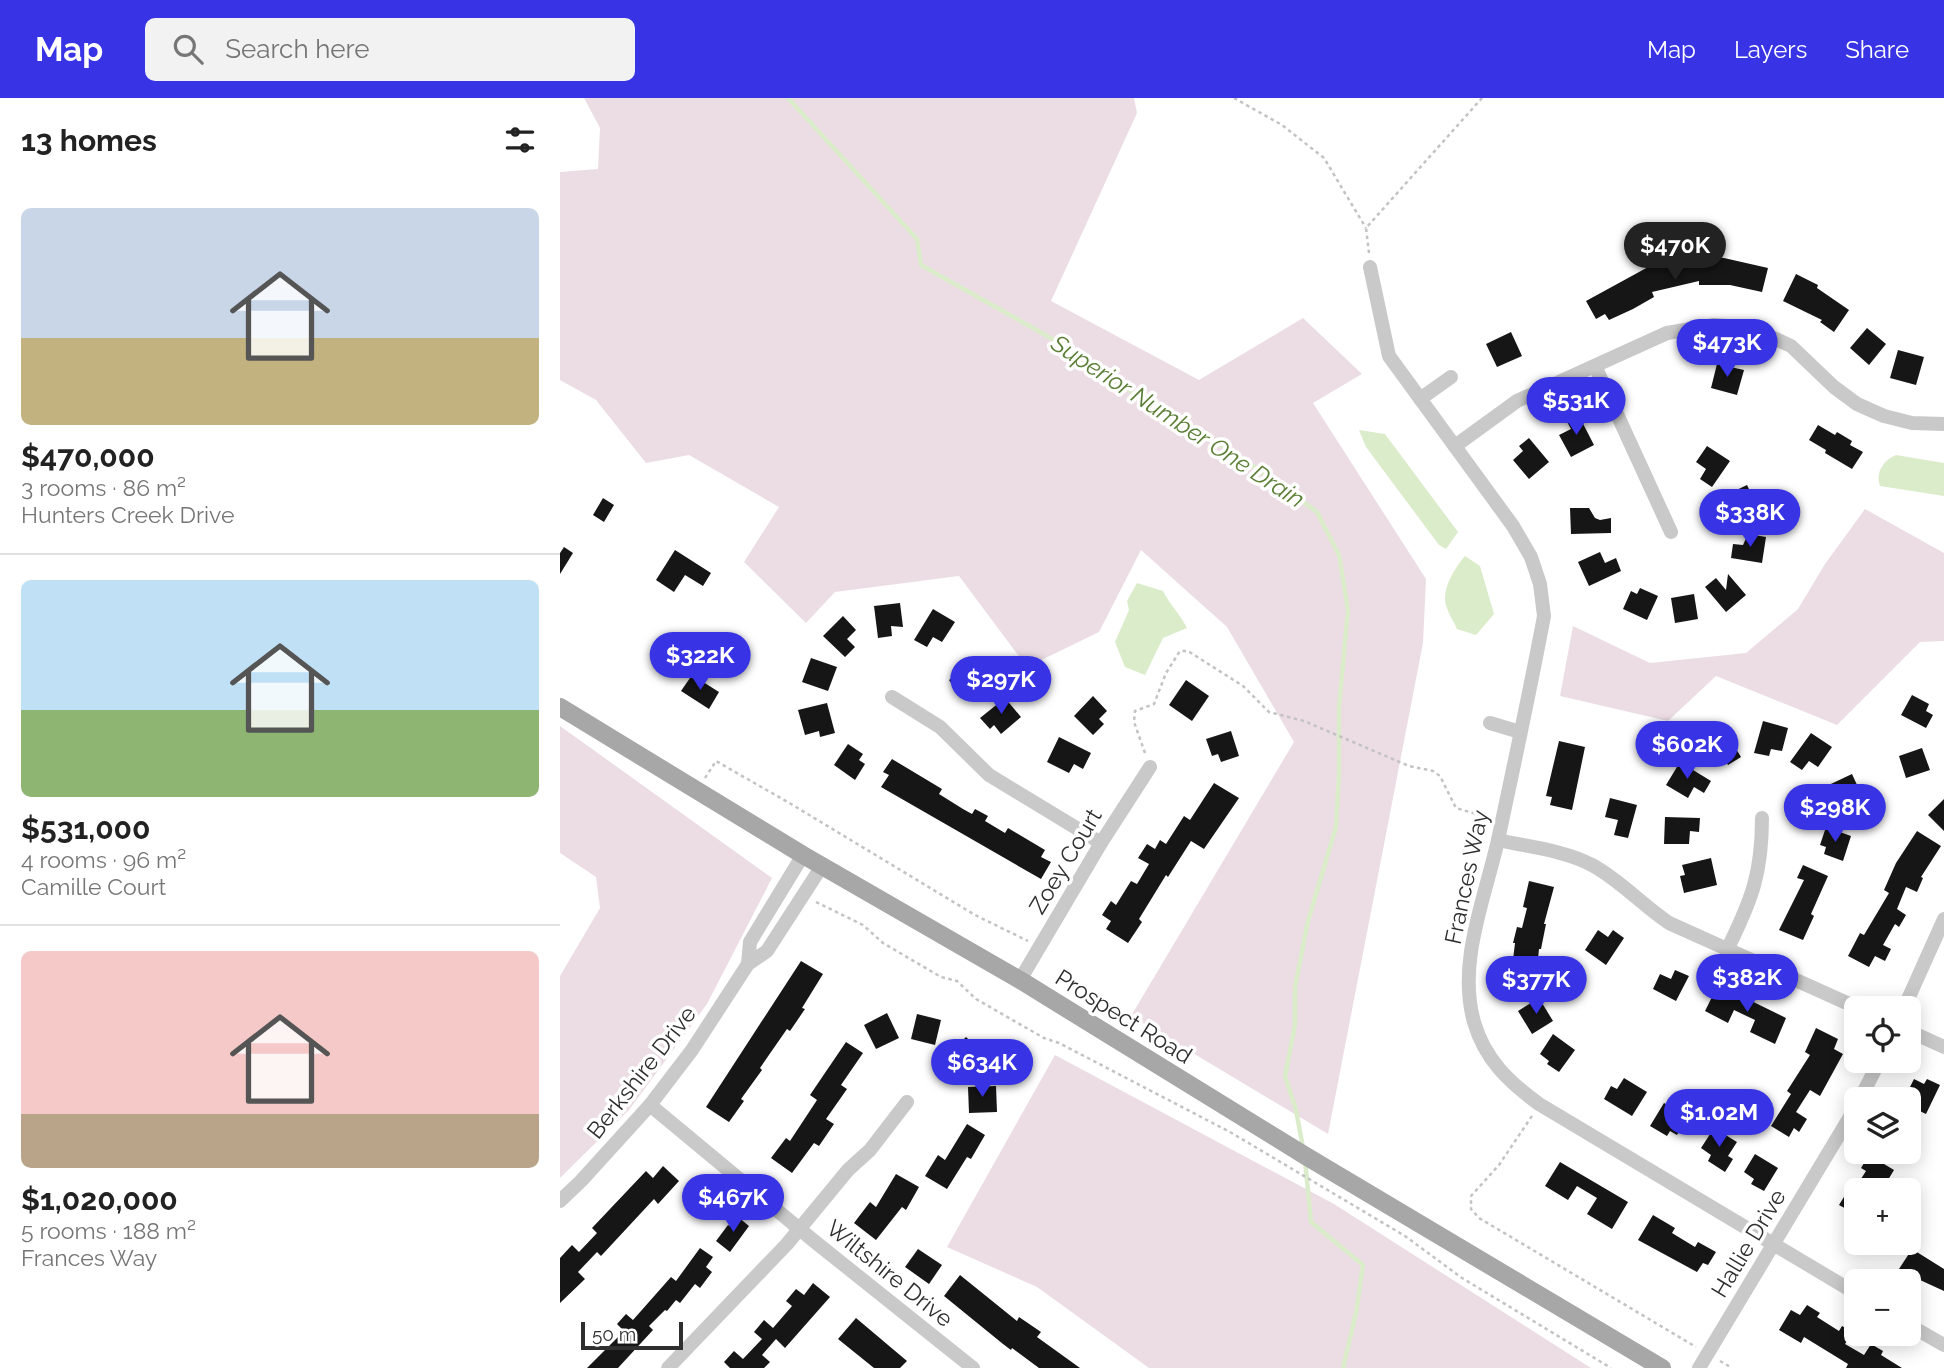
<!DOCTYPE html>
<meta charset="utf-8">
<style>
:root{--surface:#fff;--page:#f2f2f2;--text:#222;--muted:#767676;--line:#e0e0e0;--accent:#3833e5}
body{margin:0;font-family:Raleway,sans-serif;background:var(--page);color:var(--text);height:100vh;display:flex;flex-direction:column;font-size:26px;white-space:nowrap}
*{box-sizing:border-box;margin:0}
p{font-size:23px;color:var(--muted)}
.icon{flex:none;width:38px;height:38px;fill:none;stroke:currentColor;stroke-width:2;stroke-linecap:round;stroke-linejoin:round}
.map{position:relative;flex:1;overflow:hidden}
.side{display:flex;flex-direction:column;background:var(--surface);width:560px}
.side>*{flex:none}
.controls{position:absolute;left:1284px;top:898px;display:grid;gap:14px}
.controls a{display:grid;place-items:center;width:77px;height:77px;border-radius:10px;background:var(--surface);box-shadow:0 4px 18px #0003;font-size:35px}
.scale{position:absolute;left:21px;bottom:18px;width:102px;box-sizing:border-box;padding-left:7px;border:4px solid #2f2f2f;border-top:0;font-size:19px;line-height:24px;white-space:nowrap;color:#2f2f2f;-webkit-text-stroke:5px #fff;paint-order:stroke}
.price{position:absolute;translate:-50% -60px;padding:0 16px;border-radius:24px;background:var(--accent);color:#fff;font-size:23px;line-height:46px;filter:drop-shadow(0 2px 4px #0008)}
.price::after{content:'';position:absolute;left:50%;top:42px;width:21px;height:16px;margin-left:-10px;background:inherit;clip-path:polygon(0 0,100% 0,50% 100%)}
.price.current{background:#222;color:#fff}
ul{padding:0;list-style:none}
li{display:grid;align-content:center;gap:14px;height:371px;padding:0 21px}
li+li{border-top:2px solid var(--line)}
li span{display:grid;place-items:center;height:217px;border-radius:10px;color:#555}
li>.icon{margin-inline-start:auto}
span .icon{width:126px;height:126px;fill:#fffc;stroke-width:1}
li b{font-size:30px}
h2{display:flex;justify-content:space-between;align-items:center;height:84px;padding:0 21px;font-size:30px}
header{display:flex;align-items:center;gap:42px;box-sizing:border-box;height:98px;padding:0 35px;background:var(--accent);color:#fff}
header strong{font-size:33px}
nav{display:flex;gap:38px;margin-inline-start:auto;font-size:24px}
.search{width:490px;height:63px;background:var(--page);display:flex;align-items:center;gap:18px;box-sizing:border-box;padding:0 24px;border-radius:10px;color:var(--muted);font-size:26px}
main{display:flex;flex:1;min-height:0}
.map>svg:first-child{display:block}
.green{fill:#ecdde4}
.water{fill:#dbecca}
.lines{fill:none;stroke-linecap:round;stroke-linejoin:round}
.stream{stroke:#dbecca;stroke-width:4.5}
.building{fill:#161616}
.path{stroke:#c3c3c3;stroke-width:2.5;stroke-dasharray:3.5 3.5;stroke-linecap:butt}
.minor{stroke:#c9c9c9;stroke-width:14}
.major{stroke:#a7a7a7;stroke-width:18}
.labels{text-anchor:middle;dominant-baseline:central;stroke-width:7;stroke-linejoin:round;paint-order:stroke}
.street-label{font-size:23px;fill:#2f2f2f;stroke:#fff}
.water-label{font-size:24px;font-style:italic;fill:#5b7f36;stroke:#fff}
</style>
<header>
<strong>Map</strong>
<div class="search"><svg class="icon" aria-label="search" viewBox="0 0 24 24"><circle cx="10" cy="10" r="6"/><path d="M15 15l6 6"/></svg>Search here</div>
<nav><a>Map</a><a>Layers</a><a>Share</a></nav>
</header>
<main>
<section class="side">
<h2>13 homes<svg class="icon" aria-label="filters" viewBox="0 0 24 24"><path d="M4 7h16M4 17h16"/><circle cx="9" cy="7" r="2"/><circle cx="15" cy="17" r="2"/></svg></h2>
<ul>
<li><span style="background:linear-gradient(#c9d6e8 60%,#c2b280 0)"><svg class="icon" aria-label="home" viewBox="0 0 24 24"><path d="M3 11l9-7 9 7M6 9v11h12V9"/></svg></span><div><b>$470,000</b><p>3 rooms · 86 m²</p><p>Hunters Creek Drive</p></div></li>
<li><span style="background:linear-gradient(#bfe0f5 60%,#8fb573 0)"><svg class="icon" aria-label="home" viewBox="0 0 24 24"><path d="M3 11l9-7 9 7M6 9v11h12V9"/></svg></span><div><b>$531,000</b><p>4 rooms · 96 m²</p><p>Camille Court</p></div></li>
<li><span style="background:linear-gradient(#f6c9c9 75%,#b9a48a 0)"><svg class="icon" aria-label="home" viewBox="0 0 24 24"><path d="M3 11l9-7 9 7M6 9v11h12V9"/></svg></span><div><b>$1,020,000</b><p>5 rooms · 188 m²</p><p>Frances Way</p></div></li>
</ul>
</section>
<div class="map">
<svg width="1384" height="1270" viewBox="0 0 1384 1270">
<rect width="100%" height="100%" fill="#fff"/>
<g class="green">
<path d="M24,0H574L577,15L491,203L639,282L743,220L802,276L753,305L866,481L863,545L768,1036L571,918L734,644L667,529L581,452L539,534L467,569L399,478L275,494L246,525L184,464L219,409L129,357L86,365L36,302L0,282V74L38,71L40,30Z"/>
<path d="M1305,411L1384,455V543L1360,544L1277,627L1156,578L1108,623L1000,598L1013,528L1090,565L1186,555L1238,511L1265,466Z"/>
<path d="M0,628L212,780L147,906L69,1012L0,1080V878L40,810L36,779L0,755Z"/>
<path d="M495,957L774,1106L1031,1270H589L477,1189L387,1149Z"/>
</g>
<g class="water">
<path d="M799,332L825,336L898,434L886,451L879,447L806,349Z"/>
<path d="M1336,357L1384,365V398L1320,388C1315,374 1324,362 1336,357Z"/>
<path d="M905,458L920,468L934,516L916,537L897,531C894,524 889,517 887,510C880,493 894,471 905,458Z"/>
<path d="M577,485L603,493C610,507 620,516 627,530L603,540L585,577L565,569L555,544L569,512L567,503Z"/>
</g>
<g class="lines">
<g class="stream">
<path d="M228,0L357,141L361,167L496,243L599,312L676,356L757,414L779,457L788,512L779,608V676L776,729L748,823L735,889V927L725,978L736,1012L743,1050"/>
<path d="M745,1062L751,1124L803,1167L796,1215L783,1270"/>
</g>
</g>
<g class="building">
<path d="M1121,160H1164L1208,170L1202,194L1170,187H1139V183L1092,194L1094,199L1073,211L1049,222L1045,216L1036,221L1026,203L1090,168Z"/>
<path d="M1236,176L1258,187L1257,190L1289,212L1274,234L1260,224L1262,222L1223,203Z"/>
<path d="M1307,230L1326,246L1309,267L1290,250Z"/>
<path d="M951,234L962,258L937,269L926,246Z"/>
<path d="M1338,252L1364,259L1356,287L1330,280Z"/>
<path d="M1157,266L1184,272L1177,297L1151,290Z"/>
<path d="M1018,316L1034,347L1011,359L999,337L1011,331L1006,322Z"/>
<path d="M1258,327L1275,337L1277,334L1292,343L1290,347L1303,354L1292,371L1265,355L1266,352L1249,342Z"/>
<path d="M969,340L989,364L969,381L953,362L963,353L959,348Z"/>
<path d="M1147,348L1170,363L1152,389L1140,381L1146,371L1136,364Z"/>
<path d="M1187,387L1197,408L1173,419L1164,398Z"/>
<path d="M43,400L54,407L44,424L33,417Z"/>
<path d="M1010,410H1029L1035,420L1040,422L1051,420V435L1011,436Z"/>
<path d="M1188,436L1206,439L1202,465L1171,460L1173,446L1183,447Z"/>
<path d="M4,449L13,455L0,476V455Z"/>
<path d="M115,452L151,475L143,488L125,477L114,494L96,482Z"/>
<path d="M1040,454L1045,465L1056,460L1061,473L1029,488L1018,464Z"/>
<path d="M1168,476L1186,497L1166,514L1145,489L1156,480L1166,492Z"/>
<path d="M1080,490L1098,498L1087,522L1063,511L1071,493L1077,496Z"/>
<path d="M1134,496L1138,521L1115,525L1111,500Z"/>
<path d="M340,505L343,529L331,528L332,538L318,540L314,508Z"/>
<path d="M373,511L395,524L382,544L373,539L367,549L354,542Z"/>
<path d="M283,518L296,532L287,541L295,549L285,559L263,538Z"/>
<path d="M421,558L437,580L416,595L408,585L397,593L389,582Z"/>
<path d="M251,560L277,569L268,593L242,584Z"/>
<path d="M132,577L159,594L149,611L121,593Z"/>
<path d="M626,582L649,598L632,623L609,607Z"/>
<path d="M1352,597L1369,606L1366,613L1373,617L1366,630L1341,617Z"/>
<path d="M533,598L547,613L539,621L544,626L533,637L514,618Z"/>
<path d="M445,600L461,619L441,636L434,627L430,631L420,620Z"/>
<path d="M267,605L275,635L260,639L259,633L245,637L238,612Z"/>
<path d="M1203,623L1228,630L1222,653L1211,651L1209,658L1194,655Z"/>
<path d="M1162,628L1181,659L1168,667L1163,658L1154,664L1140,642Z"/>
<path d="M671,633L679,658L661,664L658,656L652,658L646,641Z"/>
<path d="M1251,635L1272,649L1258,669L1249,663L1242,672L1230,664Z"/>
<path d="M499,639L531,655L523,671L514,666L509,675L487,664Z"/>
<path d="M999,643L1025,649L1012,712L990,707L992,699L986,698Z"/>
<path d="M288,646L303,656L299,662L305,666L295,682L274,667Z"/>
<path d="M1362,650L1370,672L1346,680L1339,658Z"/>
<path d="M332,661L382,691L379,696L403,711L412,716L415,711L428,718L425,723L445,735L448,730L485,752L481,759L491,764L481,781L321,689L329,677L323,674Z"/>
<path d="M1120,664L1151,683L1144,695L1134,689L1128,700L1106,687Z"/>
<path d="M1292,676L1303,700L1281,711L1276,699L1262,705L1256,693Z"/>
<path d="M654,685L679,700L644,751L631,743L608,779L606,777L579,821L582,824L568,845L546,831L551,823L542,817L551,803L556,807L571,783L577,786L589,766L578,760L587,746L595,751L600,742L606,746L624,718L630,722Z"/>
<path d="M1050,700L1077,707L1068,740L1054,737L1058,722L1045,719Z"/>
<path d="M1384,701V733L1368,717Z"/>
<path d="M1105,719L1140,720L1139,734L1130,733L1129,746H1104Z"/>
<path d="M1266,729L1291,738L1283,763L1264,756L1266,749L1260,747Z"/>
<path d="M1357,733L1381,748L1361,779L1363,780L1357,794L1346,789L1337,811L1346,817L1339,829L1335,826L1323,847L1331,851L1325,863L1315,858L1309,869L1288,858L1300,835L1304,837L1329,795L1324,792L1336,765Z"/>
<path d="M1151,760L1157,787L1124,795L1120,778L1125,777L1122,767Z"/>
<path d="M1243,767L1268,778L1251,816L1254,818L1243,842L1219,832L1244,782L1237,780Z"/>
<path d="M969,783L994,789L984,826H986L981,851H979L975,890L950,887L955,845H953L957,829L962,830L967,810L963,809Z"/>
<path d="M1038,832L1048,839L1053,832L1064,840L1046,867L1025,852Z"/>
<path d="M241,863L263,876L242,910L245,911L230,933L227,931L200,970L202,972L181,1001L184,1003L169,1024L146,1009Z"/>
<path d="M1115,872L1129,878L1116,903L1093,891L1100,876L1111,881Z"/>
<path d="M1169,892L1226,920L1215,946L1190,934L1195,922L1174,912L1168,925L1145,913L1155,893L1166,899Z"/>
<path d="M979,900L993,923L972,936L958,913Z"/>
<path d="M327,915L339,940L316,951L304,927Z"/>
<path d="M357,916L381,922L375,947L351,941Z"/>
<path d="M1256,930L1278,941L1274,951L1283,956L1260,998L1250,992L1236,1014L1247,1021L1239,1034L1234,1030L1229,1039L1211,1028L1231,996L1227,993L1250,957L1245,954Z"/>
<path d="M993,936L1015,952L999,974L987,966L989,963L980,956Z"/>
<path d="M406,939L425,957L405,977L387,958Z"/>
<path d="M286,944L303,955L281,987L287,991L266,1021L274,1026L259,1048L254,1045L232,1075L211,1060L226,1040L230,1043L257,1002L250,997Z"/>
<path d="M1064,980L1087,994L1072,1018L1044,1001L1051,988L1057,991Z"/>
<path d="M1354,981L1364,986L1367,981L1380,987L1366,1016L1349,1008V1001H1344Z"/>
<path d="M436,988L437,1014L409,1015L408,989Z"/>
<path d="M1104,1005L1127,1020L1117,1037L1110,1033L1107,1038L1090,1028Z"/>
<path d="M407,1026L425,1037L411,1061L407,1059L387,1091L365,1078L378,1057L385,1062Z"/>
<path d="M1154,1030L1177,1044L1168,1058L1173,1061L1165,1074L1148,1063L1151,1057L1141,1050Z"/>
<path d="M1195,1056L1218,1070L1204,1093L1191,1086L1194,1081L1184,1074Z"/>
<path d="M1309,1057L1334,1072L1322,1092H1312L1299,1084L1306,1073L1301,1070Z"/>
<path d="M1000,1064L1068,1104L1052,1131L1027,1116L1037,1100L1017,1088L1008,1102L985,1088Z"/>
<path d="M103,1068L119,1083L98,1106L94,1101L41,1158L37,1154L18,1174L25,1181L0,1205V1160L12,1147L19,1154L37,1135L32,1130L86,1073L93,1080Z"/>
<path d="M336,1076L359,1089L346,1112L342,1109L316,1142L294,1125L310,1104L316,1109Z"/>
<path d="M1287,1094L1297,1100V1131L1284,1123L1290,1113L1279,1107Z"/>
<path d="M1093,1117L1115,1130L1112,1135L1135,1149L1138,1144L1156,1154L1148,1167L1143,1165L1137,1174L1078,1142Z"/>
<path d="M178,1119L189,1128L170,1154L156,1143L168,1127L170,1128Z"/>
<path d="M140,1150L153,1159L146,1169L152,1174L140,1190L135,1186L120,1205L116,1202L107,1213L105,1212L89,1228L93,1232L58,1270H27L64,1233L57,1226L66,1216L73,1222L111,1179L116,1183Z"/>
<path d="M358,1151L382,1167L369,1186L345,1169Z"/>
<path d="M1352,1151L1384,1171V1193L1360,1182L1356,1188L1344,1181L1347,1177L1339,1171Z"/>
<path d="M400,1177L457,1223L459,1219L481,1234L477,1239L520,1270H479L452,1250L451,1252L443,1246L384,1198Z"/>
<path d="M253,1185L270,1199L225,1250L216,1241L202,1257L210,1264L204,1270H170L164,1264L174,1253L183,1261L202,1241L194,1234L204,1222L213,1230L232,1208L226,1203L236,1191L244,1197Z"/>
<path d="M1247,1207L1260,1215L1257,1219L1279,1233L1282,1228L1293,1234L1285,1246L1304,1257L1311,1246L1323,1253L1321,1257L1342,1270H1286L1288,1266L1244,1239L1241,1245L1219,1232L1231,1212L1240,1217Z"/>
<path d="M296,1220L347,1263L340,1270H314L278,1241Z"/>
</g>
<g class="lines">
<g class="path">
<path d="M674,0L722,27L764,60L806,130"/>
<path d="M809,155L806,130L922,0"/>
<path d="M585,655L574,624L575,613L594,606L606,575L620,553H628L683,588L709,614L744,623L849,668L873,673L880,678L896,710L930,720"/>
<path d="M145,680L156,663L231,706L415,817L468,843"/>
<path d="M256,804L303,827L323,845L381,879L397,883L416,901L484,940L499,945L670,1034L845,1138L902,1180L1051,1270"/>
<path d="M972,1018L939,1067L911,1098V1111L919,1120L1136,1249"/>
<path d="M1160,1263L1172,1270"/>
</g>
<g class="minor">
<path d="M810,169L829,258L953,428L971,459L980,486L984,518C970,593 954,667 938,742C925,800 897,865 914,924C925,962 949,984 979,1006L1297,1196"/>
<path d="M1035,268L1111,434"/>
<path d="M860,301L891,279"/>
<path d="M895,348L957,303L1107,235L1154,227L1180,229L1207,237L1231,248L1274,289L1297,306L1324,318L1352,325L1384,326"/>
<path d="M332,599L380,629L429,677L541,745"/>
<path d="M930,625L960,634"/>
<path d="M938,742C968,749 1004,752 1032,767C1060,782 1082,807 1109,825L1298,910"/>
<path d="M1168,850C1192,801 1202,775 1202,720"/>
<path d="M188,866L190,844L243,757"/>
<path d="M460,882L541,745L590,669"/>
<path d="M1344,910L1384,821"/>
<path d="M1349,933L1384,949"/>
<path d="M1300,1001L1320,962"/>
<path d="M90,1007L254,1143L413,1270"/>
<path d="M0,1103L21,1083L90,1007L132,952L188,866L207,853L262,768"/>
<path d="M1349,1227L1384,1247"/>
<path d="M108,1270L227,1146L288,1072L310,1052L347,1004"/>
<path d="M1139,1270L1297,1007"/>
</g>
<path class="major" d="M0,609L243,757L460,882L744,1057L1102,1270"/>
</g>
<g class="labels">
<g class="street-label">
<text transform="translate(505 763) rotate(-59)">Zoey Court</text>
<text transform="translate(906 779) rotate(-78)">Frances Way</text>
<text transform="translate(564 918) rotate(32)">Prospect Road</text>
<text transform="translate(81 974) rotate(-52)">Berkshire Drive</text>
<text transform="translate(1188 1145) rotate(-59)">Hallie Drive</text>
<text transform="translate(330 1175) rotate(39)">Wiltshire Drive</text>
</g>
<g class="water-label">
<text transform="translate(618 323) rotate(33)">Superior Number One Drain</text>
</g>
</g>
</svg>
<div class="controls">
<a><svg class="icon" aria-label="locate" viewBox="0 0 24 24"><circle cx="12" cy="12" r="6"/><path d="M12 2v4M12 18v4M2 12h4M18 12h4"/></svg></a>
<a><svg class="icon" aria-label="layers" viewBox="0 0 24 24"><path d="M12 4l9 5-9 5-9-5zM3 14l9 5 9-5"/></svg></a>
<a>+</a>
<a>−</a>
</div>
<div class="scale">50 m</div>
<b class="price current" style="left:1115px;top:184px">$470K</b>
<b class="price" style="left:1167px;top:281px">$473K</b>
<b class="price" style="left:1016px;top:339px">$531K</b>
<b class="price" style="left:1190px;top:451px">$338K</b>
<b class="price" style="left:140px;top:594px">$322K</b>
<b class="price" style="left:441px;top:618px">$297K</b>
<b class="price" style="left:1127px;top:683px">$602K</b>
<b class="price" style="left:1275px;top:746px">$298K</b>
<b class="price" style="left:1187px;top:916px">$382K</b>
<b class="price" style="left:976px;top:918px">$377K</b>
<b class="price" style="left:422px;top:1001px">$634K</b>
<b class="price" style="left:1159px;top:1051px">$1.02M</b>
<b class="price" style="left:173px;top:1136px">$467K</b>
</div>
</main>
